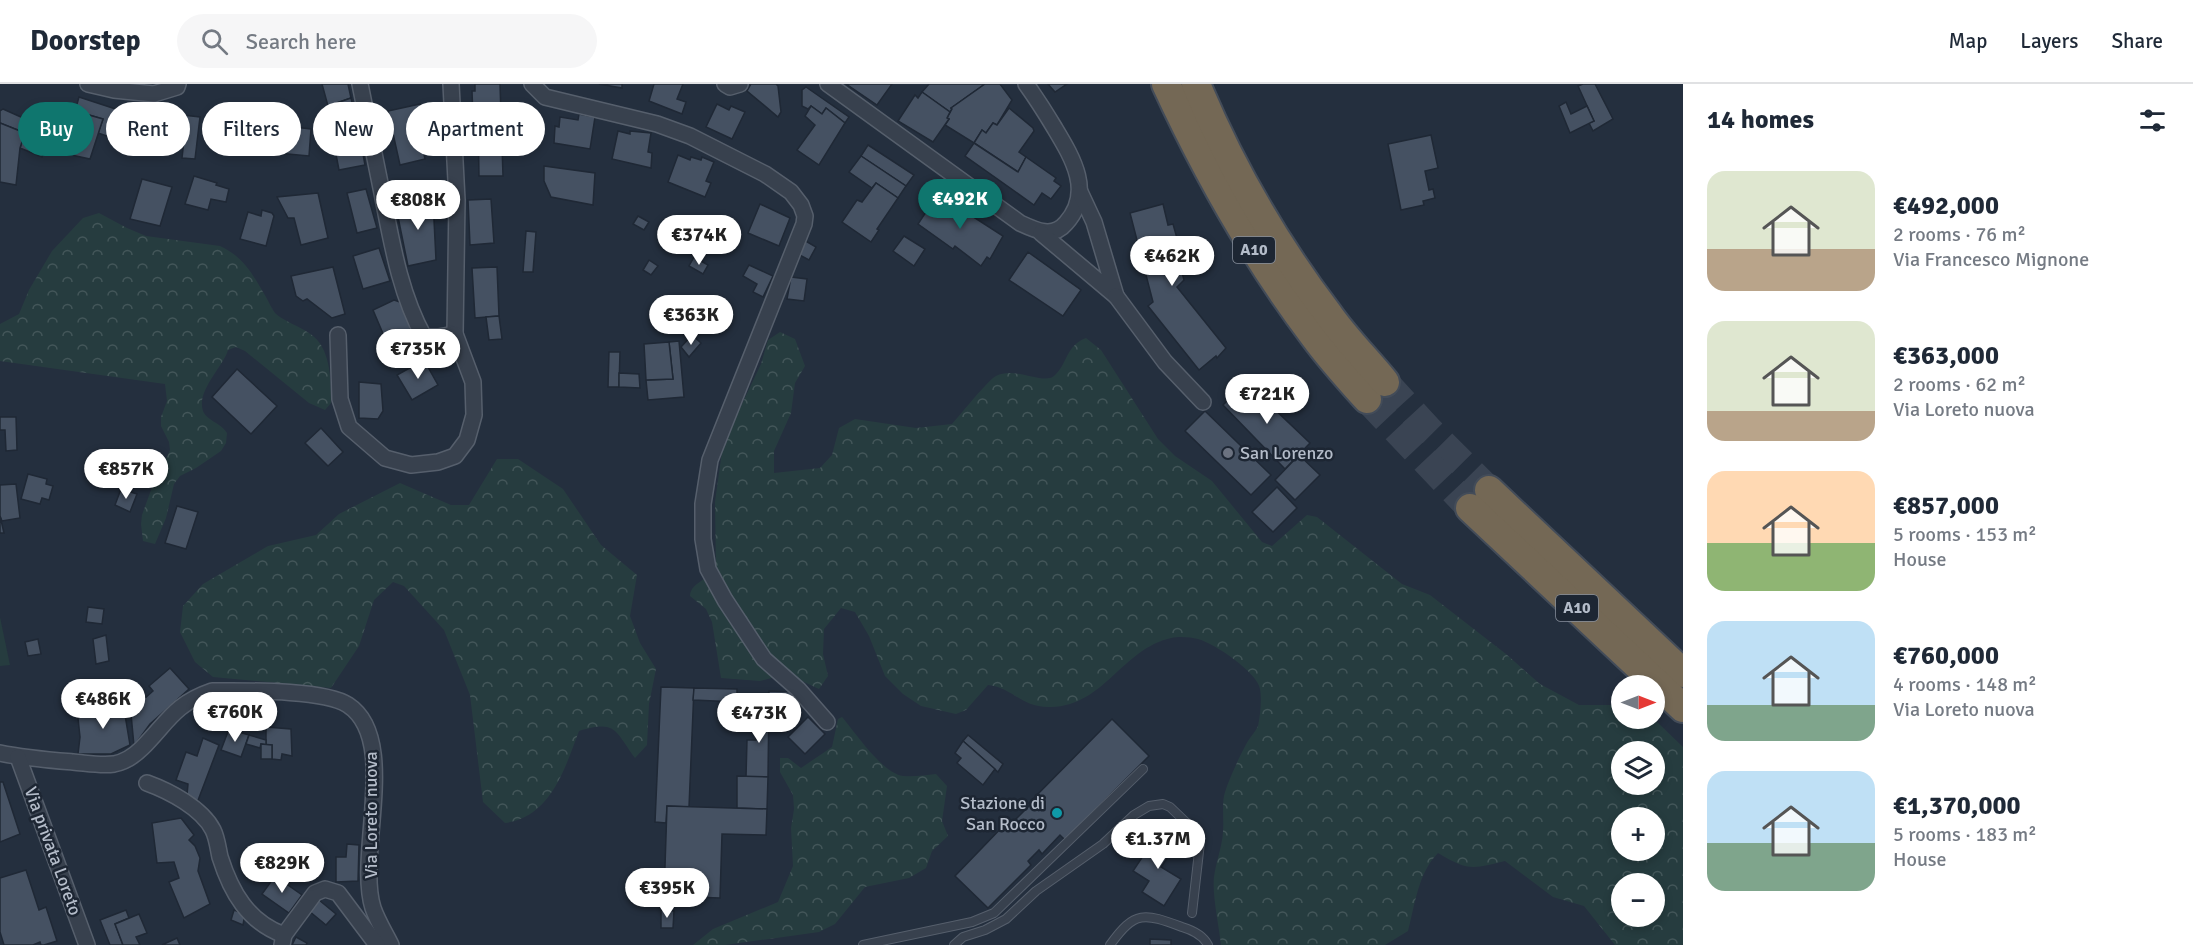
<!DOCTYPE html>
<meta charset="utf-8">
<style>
:root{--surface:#fff;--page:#f6f6f7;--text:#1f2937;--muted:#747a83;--line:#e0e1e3;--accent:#0f766e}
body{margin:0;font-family:Signika,sans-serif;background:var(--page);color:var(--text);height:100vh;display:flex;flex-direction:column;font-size:22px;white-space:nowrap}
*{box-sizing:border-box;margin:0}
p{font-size:20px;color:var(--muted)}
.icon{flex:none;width:33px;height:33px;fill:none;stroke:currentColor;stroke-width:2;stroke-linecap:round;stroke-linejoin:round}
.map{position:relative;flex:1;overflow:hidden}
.drawer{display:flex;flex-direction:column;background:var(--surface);width:510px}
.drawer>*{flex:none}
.top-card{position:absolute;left:18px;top:18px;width:570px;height:54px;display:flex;gap:12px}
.needle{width:39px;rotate:90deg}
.fabs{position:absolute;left:1611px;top:591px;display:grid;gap:12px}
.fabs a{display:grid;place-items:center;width:54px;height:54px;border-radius:50%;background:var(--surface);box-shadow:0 3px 9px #0003;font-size:30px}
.price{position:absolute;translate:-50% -51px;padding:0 14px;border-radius:21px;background:#fff;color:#222;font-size:20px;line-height:39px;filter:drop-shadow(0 2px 3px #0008)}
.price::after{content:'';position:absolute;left:50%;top:36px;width:18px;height:14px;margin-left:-9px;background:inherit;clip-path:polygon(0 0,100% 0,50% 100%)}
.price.active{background:var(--accent);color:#fff}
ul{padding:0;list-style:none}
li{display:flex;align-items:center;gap:18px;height:150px;padding:0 24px}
li span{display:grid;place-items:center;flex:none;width:168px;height:120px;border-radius:18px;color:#555}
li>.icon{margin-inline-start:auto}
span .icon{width:72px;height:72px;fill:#fffc;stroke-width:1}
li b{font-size:26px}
h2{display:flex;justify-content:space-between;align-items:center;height:72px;padding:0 24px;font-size:26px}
.tag{padding:0 21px;border-radius:27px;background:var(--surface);box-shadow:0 3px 9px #0003;font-size:21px;line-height:54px}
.tag.active{background:var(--accent);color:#fff}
header{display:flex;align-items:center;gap:36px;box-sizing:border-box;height:84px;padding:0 30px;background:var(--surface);border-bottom:2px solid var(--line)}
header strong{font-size:28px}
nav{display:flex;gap:33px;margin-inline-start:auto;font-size:21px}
.search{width:420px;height:54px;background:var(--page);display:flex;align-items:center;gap:15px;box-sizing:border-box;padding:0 21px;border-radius:33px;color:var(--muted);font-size:22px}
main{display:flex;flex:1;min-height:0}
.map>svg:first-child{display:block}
.green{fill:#263c3f}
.forest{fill:url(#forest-crowns);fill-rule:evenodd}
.building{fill:#455162;stroke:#1f2835;stroke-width:1.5}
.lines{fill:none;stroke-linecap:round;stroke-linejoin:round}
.highway-tunnel{stroke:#3a4453;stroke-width:28;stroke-dasharray:28 14;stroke-linecap:butt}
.lane-casing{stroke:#565f6c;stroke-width:10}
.street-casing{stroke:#565f6c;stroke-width:18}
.highway-casing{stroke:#434c59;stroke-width:32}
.lane{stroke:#38414e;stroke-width:8}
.street{stroke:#38414e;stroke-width:15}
.highway{stroke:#746855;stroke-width:28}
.worship-dot{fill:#6b7280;stroke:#1d2633;stroke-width:2}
.culture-dot{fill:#0f9aa8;stroke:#1d2633;stroke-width:2}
.labels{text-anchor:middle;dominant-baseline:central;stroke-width:5;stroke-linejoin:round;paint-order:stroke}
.shield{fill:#1d2633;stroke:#878f9c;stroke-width:1.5}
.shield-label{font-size:16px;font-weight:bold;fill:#b4bcc9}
.poi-label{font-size:18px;fill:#b4bcc9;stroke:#1d2633;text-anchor:start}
.street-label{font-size:18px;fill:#b4bcc9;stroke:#1d2633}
</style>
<header>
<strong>Doorstep</strong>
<div class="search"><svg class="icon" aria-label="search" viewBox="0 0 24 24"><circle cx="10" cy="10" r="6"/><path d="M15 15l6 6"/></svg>Search here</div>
<nav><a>Map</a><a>Layers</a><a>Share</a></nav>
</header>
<main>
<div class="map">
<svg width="1683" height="861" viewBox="0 0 1683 861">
<defs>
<pattern id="forest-crowns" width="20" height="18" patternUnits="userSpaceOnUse" patternTransform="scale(1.5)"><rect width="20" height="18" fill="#263c3f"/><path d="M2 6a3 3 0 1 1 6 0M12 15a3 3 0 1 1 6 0" fill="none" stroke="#435659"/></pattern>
</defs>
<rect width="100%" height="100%" fill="#242f3e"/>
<path class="green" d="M0,533L10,581L0,582Z"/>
<g class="forest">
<path d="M99,129L127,144L146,152L220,162C244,173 253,191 266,213C269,218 271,224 275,229C288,241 312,245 321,261C331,278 331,300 331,319L325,326L309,319L245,267L236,263L228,266C223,283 196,307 203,327C206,336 221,339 227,349L226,359L221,367L196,384L180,392L174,400L166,434L155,460L143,457L141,440L142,431L151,406L170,366L169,358L161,342V333L167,317L165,300L0,277V240L19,230L29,206L52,167L83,134Z"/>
<path d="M780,248L795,255L805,282L795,299L791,329L774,367V389L820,384L832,371L839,344L855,335L916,344L952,340C960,331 989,295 996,292C1015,282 1043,301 1054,292C1068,280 1065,262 1086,254L1101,266L1158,355L1175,372L1212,397L1262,458L1272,462L1307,431L1317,433L1402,500L1430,511L1506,570L1540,600L1579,621H1621L1622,634L1654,635L1683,663V861H1615L1584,822L1553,813L1505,777C1472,785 1468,787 1438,769C1418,789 1415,821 1408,847L1385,861H1221C1219,842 1212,811 1214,793C1216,778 1222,763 1223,748C1224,736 1222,723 1224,712C1227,699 1241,669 1248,657C1251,652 1256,647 1258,642C1260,633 1262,615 1260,605C1258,589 1214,559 1198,555C1191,553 1179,552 1171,554C1122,565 1104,622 1051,623C1021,624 1014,604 988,601L966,626L956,630L921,622L903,610L885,592L869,552L855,528L841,524L824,545L823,570L828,592L819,605L787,590L760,597L721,594L712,538L706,525L690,512C691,497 711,496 716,483L715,418L723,360L761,280L768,256ZM1622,668H1654V700H1622ZM1622,734H1654V766H1622ZM1622,800H1654V832H1622Z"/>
<path d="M497,375H518L563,405L601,461L637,491L630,532L640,559L656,585L649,620L647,661L635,674C614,646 617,636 579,647C565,684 551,733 505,739L483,718L470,611L444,546L404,502L393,498L374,516L359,562L331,604L213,593L195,578L180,548L183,522L203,500L268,462L316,451L339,430L400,399L451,421H469Z"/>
<path d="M842,633C855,648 882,689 903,692C914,693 926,691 936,690L947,702L942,737L948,752L932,767L926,784L909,794L865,803L835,840L819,848L725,861H693L713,845L778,818L793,782L791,744L794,725L793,711L780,688V674H788L801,684L832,663L838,635Z"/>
</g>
<g class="building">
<path d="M322,0H348L351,14L328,22Z"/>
<path d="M475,0H500L503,92H479L478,34H473L472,7H475Z"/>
<path d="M599,0H622V4Z"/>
<path d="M654,0H683L677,15L686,18L682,30L649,17Z"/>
<path d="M751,0H776L778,2L781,28L778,33L747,7Z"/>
<path d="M846,0H892L877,21Z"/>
<path d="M929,0H985L951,24L952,25L950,28L922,8Z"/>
<path d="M985,0H1000L1012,16L997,41L993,39L986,49L982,46L974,59L945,41L949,35L947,34L952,25L951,24Z"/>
<path d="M1048,0H1067L1055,8Z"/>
<path d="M1583,0H1595L1613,35L1593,47L1589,39L1594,37L1578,2Z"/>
<path d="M806,3L849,33L845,39L826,24L822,30L811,22L808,25L802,22V6Z"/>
<path d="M922,8L950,28L947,34L949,35L933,58L898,37L915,11L918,14Z"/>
<path d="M79,13L134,31L124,58L98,49L103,35L75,27Z"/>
<path d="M351,14L359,48L333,55L328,22Z"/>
<path d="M1566,18L1571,30L1587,22L1594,37L1570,49L1559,22Z"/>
<path d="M420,20L423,33L416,34L425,75L400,81L388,27Z"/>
<path d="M717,20L729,26L731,22L745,28L732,55L706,43Z"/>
<path d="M811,22L822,30L826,24L845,39L819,81L797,66L815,41L805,32Z"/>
<path d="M1009,24L1033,44L1034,47L1019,68L1026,73L1018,88L974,59L982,46L986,49L993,39L997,41Z"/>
<path d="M3,25L50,46L42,73L20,64L25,49L0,39V27Z"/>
<path d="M75,27L103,35L90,75L62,69Z"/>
<path d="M157,28L200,33L195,75L182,74L184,56L154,53Z"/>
<path d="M579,30L595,33L590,65L554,59L555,42L559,43L560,33L578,36Z"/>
<path d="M247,33L250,66L219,67V34Z"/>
<path d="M0,39L25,49L20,64L16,101L0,98Z"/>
<path d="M268,40L311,45L309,72L267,68Z"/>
<path d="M618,47L630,50V47L651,49L648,68L652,69L651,84L612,75Z"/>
<path d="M359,48L365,81L339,86L333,55Z"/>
<path d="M1431,51L1438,84L1425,87L1429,106L1433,105L1435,114L1423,117L1424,121L1401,126L1388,60Z"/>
<path d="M974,59L1018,88L1026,73L1056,94L1054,97L1061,102L1051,115L1042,109L1034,121L965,72Z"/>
<path d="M868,61L914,91L906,102L861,72Z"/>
<path d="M678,71L690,76L691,73L701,76L702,73L714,78L706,97L711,99L705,113L668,98Z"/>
<path d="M861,72L906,102L898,114L876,99L872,104L849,88Z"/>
<path d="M544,82L595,89L593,121L551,113L544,97Z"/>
<path d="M194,92L217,99L216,101L229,105L226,118L211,115L208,126L185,120Z"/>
<path d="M142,95L172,103L160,142L130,135Z"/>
<path d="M876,99L898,114L877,145L879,146L871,158L842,138L857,116L862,118Z"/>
<path d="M366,105L377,144L357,149L347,109Z"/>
<path d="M318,109L328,154L301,161L294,134H288L277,113Z"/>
<path d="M938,110L1003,152L990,175L987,173L981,182L955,162L953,165L918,140Z"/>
<path d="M415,115L433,116L436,176L408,182L396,123Z"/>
<path d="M491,115L494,159L470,161L468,116Z"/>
<path d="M760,120L790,134L779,162L748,149Z"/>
<path d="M1163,120L1168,141L1173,140L1182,172L1178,173L1184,196L1177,203L1226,264L1217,274L1216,272L1199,286L1148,222L1153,218L1130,129Z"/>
<path d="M262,126L272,129L274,132L266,162L240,155L248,128L261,132Z"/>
<path d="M638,132L649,138L644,146L633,140Z"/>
<path d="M526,147L536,148L533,188H523Z"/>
<path d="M904,152L925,165L914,182L893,167Z"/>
<path d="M804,156L816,163L809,176L796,169Z"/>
<path d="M379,164L390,197L363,205L353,172Z"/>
<path d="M1028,168L1081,206L1063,232L1009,196Z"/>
<path d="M694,173L708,181L703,190L689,182Z"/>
<path d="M649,176L658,182L651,191L643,186Z"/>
<path d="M749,181L773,192L763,213L753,208L757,200L743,192Z"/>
<path d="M333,183L345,230L332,234L307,215L303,217L296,212L291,192Z"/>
<path d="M497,183L499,232L475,234L472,184Z"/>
<path d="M791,193L807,195L804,217L787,215Z"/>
<path d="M394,216L400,218L411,243L409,249L387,259L373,226Z"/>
<path d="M499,232L502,255L489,256L486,233Z"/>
<path d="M692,251L701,259L689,273L681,263Z"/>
<path d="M679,257L684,313L648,316L646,296L673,295L669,258Z"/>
<path d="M669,258L673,295L646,296L644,260Z"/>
<path d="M609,268H620L619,303H608Z"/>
<path d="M424,276L438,301L412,316L397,291Z"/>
<path d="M237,285L277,322L251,350L212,313Z"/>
<path d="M619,289L639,290L640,304L619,303Z"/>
<path d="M359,298L381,300L383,327L378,335L359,334Z"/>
<path d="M1246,298L1310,359L1285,385L1223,321Z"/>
<path d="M1205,327L1271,391L1251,411L1185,347Z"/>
<path d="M0,333H16L17,366L6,367L5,346H0Z"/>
<path d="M321,344L343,368L328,382L305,359Z"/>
<path d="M1299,371L1320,391L1295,416L1275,396Z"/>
<path d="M28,390L47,395L46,400L53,402L49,416L42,414L40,420L21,415Z"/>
<path d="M16,400L20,434L2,437L0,432V401Z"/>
<path d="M1277,403L1297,424L1273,448L1252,428Z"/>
<path d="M121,405L137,410L130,428L115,421Z"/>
<path d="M177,422L198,428L186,465L165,459Z"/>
<path d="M0,432L4,449H0Z"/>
<path d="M88,523L104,525L102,540L86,538Z"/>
<path d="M106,551L109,577L96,580L93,555Z"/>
<path d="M38,555L41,570L28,572L25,558Z"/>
<path d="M170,584L189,605L150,640L134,662L130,619L145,614L153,607L149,602Z"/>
<path d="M661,603L694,604L689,723L667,722L666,739L655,738Z"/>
<path d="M694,604L737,605V618L693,616Z"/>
<path d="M769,607L794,608V635H785L784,648L768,647Z"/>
<path d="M757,616H769L768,693H746L747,656H756Z"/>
<path d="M123,619L130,661L111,670H78L80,653L77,625Z"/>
<path d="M808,633L825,650L805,670L788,653Z"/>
<path d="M1112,635L1149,672L1065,756L1060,751L1042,770L1039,766L1028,777L1031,781L988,824L955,792L1008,737L1011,740L1031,720L1029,719Z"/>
<path d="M266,643L291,645L292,672L282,670L281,676L272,675V661H266Z"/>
<path d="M229,645L249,651L241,673L221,666Z"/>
<path d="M249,651L266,656V661L261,660L260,664L246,660Z"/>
<path d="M968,651L1003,680L998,688L963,657Z"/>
<path d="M203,654L219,661L197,719L187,711L188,700L176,696L186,668L197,672Z"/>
<path d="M963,657L995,685L983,701L957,679L961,674L955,669Z"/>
<path d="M261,660L272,661V675H261Z"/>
<path d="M737,692L768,693L767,725L737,724Z"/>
<path d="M0,698H3L20,750L0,758Z"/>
<path d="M667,722L767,725L766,751L722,750L720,814L664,812Z"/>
<path d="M181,734L194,751L189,756L195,762L200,774L198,787L210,820L184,834L169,798L179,794L174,778L157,779L152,739Z"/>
<path d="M1159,748L1177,760L1161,783L1181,795L1164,822L1142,808L1149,797L1133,787Z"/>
<path d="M347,760L359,761L358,797L336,798V773H346Z"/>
<path d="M26,786L39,826L46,823L57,857L44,861H41L40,858L33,861H4L0,848V794Z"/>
<path d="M275,792L302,811L289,829L262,810Z"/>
<path d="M319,816L336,830L326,841L309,827Z"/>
<path d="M126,826L129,834L115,840L123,861H110L100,836Z"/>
<path d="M234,826L245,830L243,841L231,836Z"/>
<path d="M661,826L674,827L673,844H661Z"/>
<path d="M139,830L147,849L136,853L140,861H123L115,840Z"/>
<path d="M296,853L307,859L306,861H292Z"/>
<path d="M177,854L180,861H162Z"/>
<path d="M1150,855L1171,856V861H1150Z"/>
</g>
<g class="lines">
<g class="highway-tunnel">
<path d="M1385,298L1429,346L1489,406"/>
<path d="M1367,315L1470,424"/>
</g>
<defs>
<g id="lane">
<path d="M863,861L972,838L994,829L1143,685"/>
<path d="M954,861L963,853L985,846L1006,835L1036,807L1103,760L1134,731L1149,722L1163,720L1170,723L1192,744L1200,759L1192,829"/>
<path d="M1110,861C1135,826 1144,829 1182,843C1192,846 1203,851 1208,861"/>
</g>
<g id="street">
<path d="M88,0L114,6L154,10L177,3L178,0"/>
<path d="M451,0L457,116L455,250"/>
<path d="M532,0L545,13L657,40L690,52L765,90L791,108L801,121L805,132L804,140L710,376L703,420V455L708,485L725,516L764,575L798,605L827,638"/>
<path d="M725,0L730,3L740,0"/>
<path d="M828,0L1020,139C1035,146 1053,155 1066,139C1094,108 1072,73 1054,43C1045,28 1036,14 1026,0"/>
<path d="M1041,149L1116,212L1094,138L1080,108"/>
<path d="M1116,212L1165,278L1203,318"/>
<path d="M338,251L340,315L349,343L385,374L411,381L438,378L455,372L467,356L474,331L473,298L455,250L438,253H424C399,208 391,154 381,104C374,69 367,35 360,0"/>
<path d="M0,669C24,674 49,676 73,678C86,679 101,682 114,680C124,678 135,671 142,664C168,638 174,620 212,607C243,607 324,605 348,621C400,655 356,770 373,824C377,836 385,849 391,861"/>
<path d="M18,673L87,861"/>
<path d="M147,699C169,707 202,724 213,746C217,754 218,764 220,773C231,808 248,838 284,851"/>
<path d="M282,861L284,851L315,809L325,805L338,809L377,861"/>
</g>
<g id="highway">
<path d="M1166,0C1207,89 1255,174 1314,252C1330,274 1349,295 1367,315"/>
<path d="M1196,0C1230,82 1275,160 1329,231C1346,255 1367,276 1385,298"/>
<path d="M1489,406L1683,589"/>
<path d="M1470,424L1683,624"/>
</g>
</defs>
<use href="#lane" class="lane-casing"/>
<use href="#street" class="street-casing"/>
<use href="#highway" class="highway-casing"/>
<use href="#lane" class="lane"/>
<use href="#street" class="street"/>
<use href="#highway" class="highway"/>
</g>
<circle class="worship-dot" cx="1228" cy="369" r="6"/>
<circle class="culture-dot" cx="1057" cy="729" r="6"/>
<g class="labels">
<g class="shield">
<rect x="1233" y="153" width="42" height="26" rx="4.5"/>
<rect x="1556" y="511" width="42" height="26" rx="4.5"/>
</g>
<g class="shield-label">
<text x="1254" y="166">A10</text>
<text x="1577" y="524">A10</text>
</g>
<g class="poi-label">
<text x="1240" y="369">San Lorenzo</text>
<text x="1045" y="719" text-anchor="end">Stazione di<tspan x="1045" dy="21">San Rocco</tspan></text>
</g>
<g class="street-label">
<text transform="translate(371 731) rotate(-90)">Via Loreto nuova</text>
<text transform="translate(53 767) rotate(70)">Via privata Loreto</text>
</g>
</g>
</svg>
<div class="fabs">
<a><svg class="needle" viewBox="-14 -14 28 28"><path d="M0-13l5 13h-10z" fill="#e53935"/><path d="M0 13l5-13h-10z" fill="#747a83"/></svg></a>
<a><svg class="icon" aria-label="layers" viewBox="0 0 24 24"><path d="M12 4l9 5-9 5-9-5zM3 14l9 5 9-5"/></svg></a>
<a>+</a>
<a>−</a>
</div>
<b class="price active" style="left:960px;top:146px">€492K</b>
<b class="price" style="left:418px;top:147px">€808K</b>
<b class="price" style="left:699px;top:182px">€374K</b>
<b class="price" style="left:1172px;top:203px">€462K</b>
<b class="price" style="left:691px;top:262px">€363K</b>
<b class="price" style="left:418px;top:296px">€735K</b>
<b class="price" style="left:1267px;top:341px">€721K</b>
<b class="price" style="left:126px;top:416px">€857K</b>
<b class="price" style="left:103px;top:646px">€486K</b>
<b class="price" style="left:235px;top:659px">€760K</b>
<b class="price" style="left:759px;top:660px">€473K</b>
<b class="price" style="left:1158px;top:786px">€1.37M</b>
<b class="price" style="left:282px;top:810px">€829K</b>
<b class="price" style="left:667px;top:835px">€395K</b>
<div class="top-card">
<a class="tag active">Buy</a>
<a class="tag">Rent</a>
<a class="tag">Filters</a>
<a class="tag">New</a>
<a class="tag">Apartment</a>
</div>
</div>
<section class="drawer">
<h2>14 homes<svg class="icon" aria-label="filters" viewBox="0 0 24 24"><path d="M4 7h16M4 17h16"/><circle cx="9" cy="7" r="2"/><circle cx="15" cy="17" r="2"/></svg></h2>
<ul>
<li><span style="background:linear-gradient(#dfe7d0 65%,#b9a48a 0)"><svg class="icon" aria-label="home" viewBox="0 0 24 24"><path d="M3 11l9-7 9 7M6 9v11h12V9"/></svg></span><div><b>€492,000</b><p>2 rooms · 76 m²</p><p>Via Francesco Mignone</p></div></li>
<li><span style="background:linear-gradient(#dfe7d0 75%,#b9a48a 0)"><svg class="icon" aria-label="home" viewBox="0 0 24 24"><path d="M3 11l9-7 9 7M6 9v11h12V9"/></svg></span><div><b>€363,000</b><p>2 rooms · 62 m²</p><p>Via Loreto nuova</p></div></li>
<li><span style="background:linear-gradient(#ffd9b3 60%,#8fb573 0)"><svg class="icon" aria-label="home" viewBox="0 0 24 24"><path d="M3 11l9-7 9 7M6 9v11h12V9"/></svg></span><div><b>€857,000</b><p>5 rooms · 153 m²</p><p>House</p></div></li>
<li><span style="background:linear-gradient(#bfe0f5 70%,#7fa58c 0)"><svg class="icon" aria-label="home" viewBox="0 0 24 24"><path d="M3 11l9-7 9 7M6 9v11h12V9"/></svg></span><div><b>€760,000</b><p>4 rooms · 148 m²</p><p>Via Loreto nuova</p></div></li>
<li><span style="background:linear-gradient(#bfe0f5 60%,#7fa58c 0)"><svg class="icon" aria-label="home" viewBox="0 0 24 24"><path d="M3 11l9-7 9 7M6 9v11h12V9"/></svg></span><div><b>€1,370,000</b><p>5 rooms · 183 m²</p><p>House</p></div></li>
</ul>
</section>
</main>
